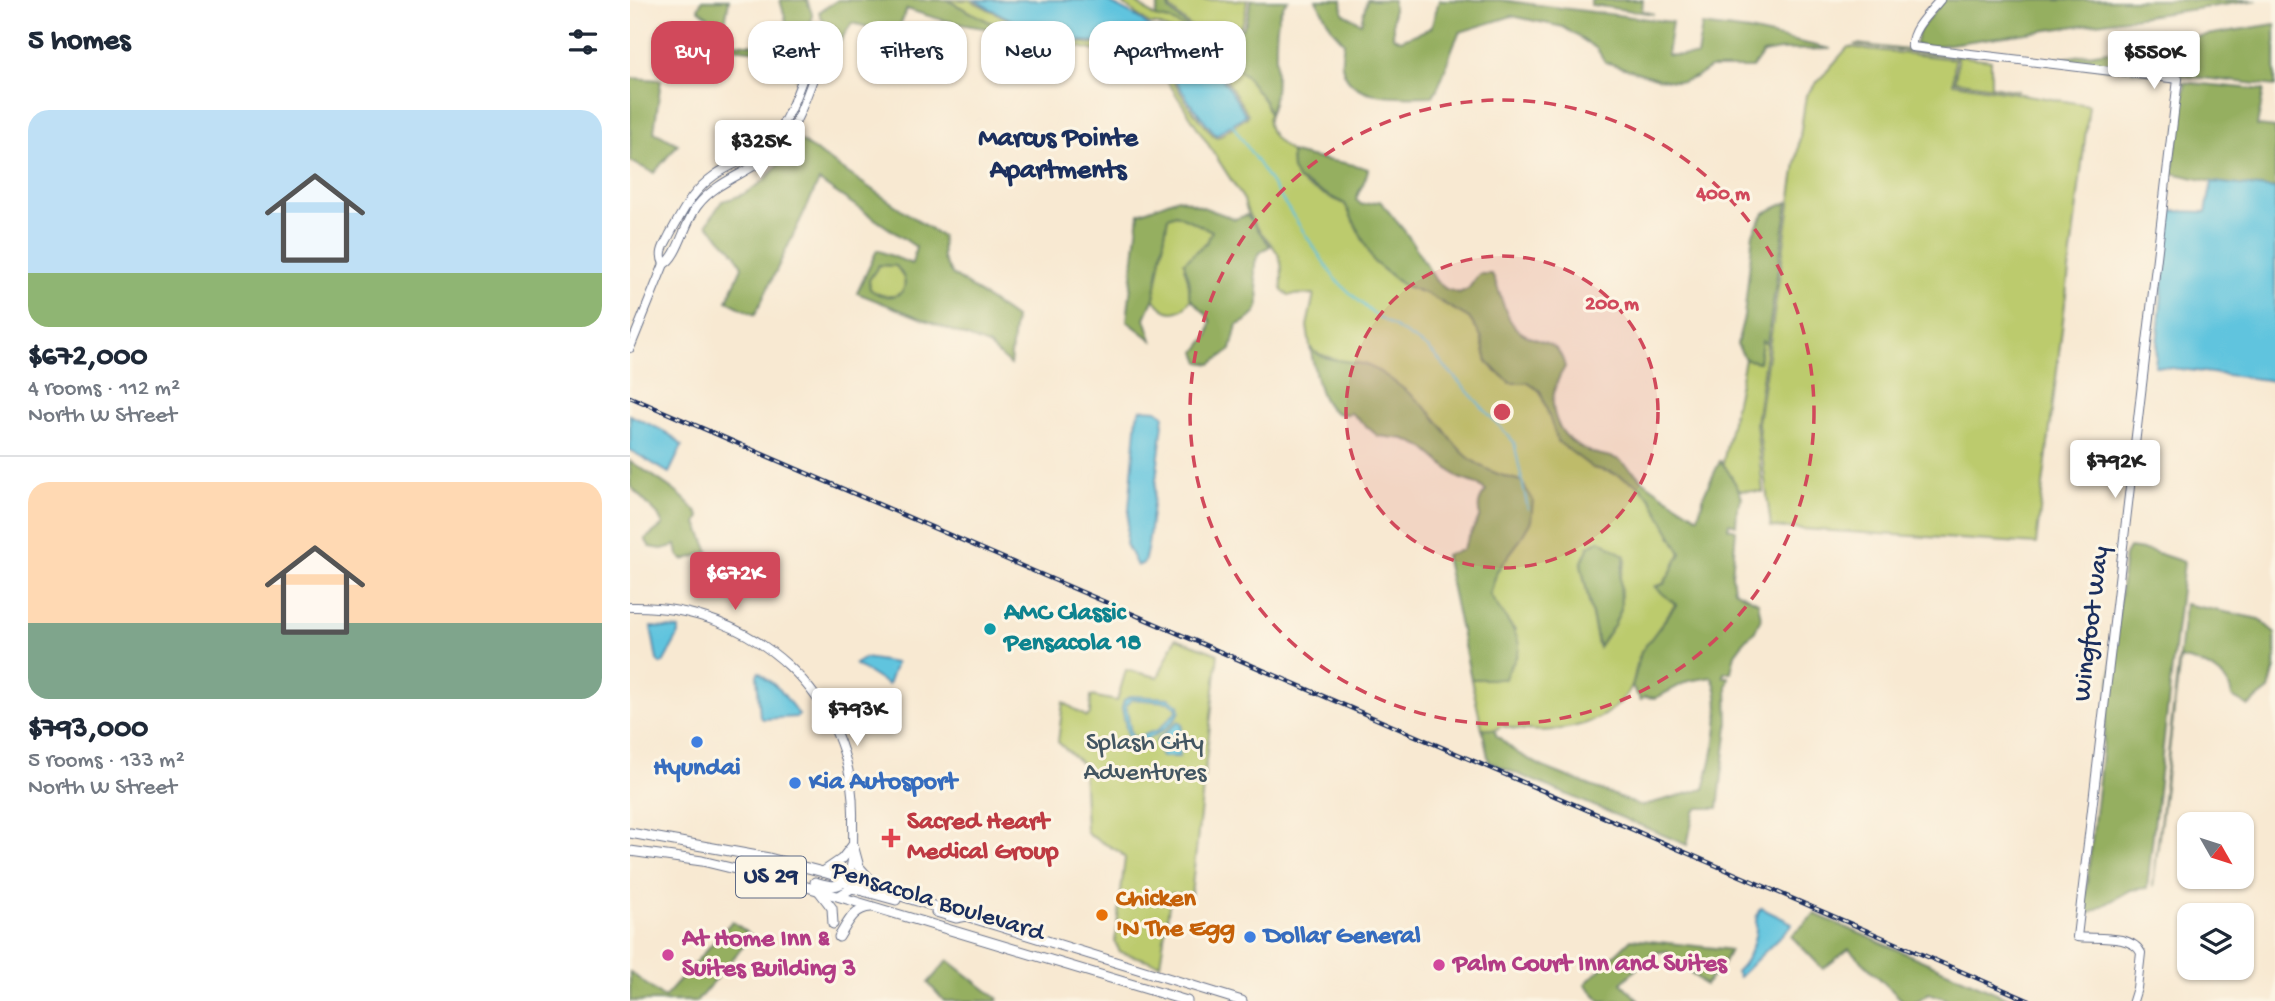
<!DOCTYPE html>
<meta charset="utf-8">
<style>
:root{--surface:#fff;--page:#f6f6f7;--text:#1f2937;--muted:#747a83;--line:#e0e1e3;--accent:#d1495b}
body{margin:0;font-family:"Gochi Hand",sans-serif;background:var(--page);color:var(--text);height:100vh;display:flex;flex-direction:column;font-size:26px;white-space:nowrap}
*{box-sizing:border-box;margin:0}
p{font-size:23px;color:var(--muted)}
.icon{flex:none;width:38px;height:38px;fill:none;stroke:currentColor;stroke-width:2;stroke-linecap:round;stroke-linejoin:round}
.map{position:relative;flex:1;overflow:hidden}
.drawer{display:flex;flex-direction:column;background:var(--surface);width:630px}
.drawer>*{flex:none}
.banner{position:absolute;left:21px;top:21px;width:665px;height:63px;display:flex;gap:14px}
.needle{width:46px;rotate:129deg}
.fabs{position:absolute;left:1547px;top:812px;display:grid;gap:14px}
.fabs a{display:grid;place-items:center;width:77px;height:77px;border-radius:14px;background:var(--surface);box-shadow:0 2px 5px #0004;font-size:35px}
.price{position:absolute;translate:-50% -60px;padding:0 16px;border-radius:7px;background:#fff;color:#222;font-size:23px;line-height:46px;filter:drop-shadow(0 2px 4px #0008)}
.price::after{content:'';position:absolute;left:50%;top:42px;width:21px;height:16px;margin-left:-10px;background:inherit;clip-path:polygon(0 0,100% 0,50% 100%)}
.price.active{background:var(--accent);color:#fff}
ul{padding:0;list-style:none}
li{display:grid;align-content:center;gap:14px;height:371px;padding:0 28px}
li+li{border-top:2px solid var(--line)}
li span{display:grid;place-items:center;height:217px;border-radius:21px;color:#555}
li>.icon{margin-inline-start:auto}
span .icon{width:126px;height:126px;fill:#fffc;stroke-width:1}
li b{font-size:30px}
h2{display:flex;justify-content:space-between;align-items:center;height:84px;padding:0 28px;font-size:30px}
.pill{padding:0 24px;border-radius:21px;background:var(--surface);box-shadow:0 2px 5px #0004;font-size:24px;line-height:63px}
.pill.active{background:var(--accent);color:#fff}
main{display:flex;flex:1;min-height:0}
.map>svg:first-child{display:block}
.green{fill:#bccb6d;stroke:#6c7d66;stroke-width:2;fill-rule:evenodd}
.forest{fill:#95af60;stroke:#586f5f;stroke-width:2;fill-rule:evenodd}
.water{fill:#60c4de;stroke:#3e7a9e;stroke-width:2;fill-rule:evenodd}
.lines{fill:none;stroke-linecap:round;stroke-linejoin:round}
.stream{stroke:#60c4de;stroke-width:2}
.secondary-casing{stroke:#687087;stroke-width:10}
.primary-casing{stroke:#687087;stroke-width:11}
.secondary{stroke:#fff;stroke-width:8}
.primary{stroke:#fff;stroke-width:9}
.rail-casing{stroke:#1b2f5e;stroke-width:4.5}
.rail{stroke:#fcf5e5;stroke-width:2;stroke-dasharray:5;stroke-linecap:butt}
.ring{fill:none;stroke:#d1495b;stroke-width:3.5;stroke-dasharray:12 9}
.culture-dot{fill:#0f9aa8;stroke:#fcf5e5;stroke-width:2.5}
.shop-dot{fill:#3f7fe0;stroke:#fcf5e5;stroke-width:2.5}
.health-dot{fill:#e0444e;stroke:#fcf5e5;stroke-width:2.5}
.food-dot{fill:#e8710a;stroke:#fcf5e5;stroke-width:2.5}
.hotel-dot{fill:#d1479c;stroke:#fcf5e5;stroke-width:2.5}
.labels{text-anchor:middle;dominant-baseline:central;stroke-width:6;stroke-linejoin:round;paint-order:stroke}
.shield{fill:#fcf5e5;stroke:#5e6a86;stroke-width:2}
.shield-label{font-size:24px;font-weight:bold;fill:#1b2f5e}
.culture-label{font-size:26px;font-weight:bold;fill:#0d838f;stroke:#fcf5e5;text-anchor:start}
.street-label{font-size:26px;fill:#1b2f5e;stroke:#fcf5e5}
.park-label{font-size:26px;fill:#435662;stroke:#fcf5e5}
.shop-label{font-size:26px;font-weight:bold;fill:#366cbe;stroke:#fcf5e5;text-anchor:start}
.health-label{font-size:26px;font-weight:bold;fill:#be3a42;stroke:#fcf5e5;text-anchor:start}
.food-label{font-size:26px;font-weight:bold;fill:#c56008;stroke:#fcf5e5;text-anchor:start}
.hotel-label{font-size:26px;font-weight:bold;fill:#b23c85;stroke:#fcf5e5;text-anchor:start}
.neighbourhood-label{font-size:28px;font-weight:bold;fill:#1b2f5e;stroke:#fcf5e5}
.centre{fill:#d1495b;stroke:#fcf5e5;stroke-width:3.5}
.ring-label{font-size:21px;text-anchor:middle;font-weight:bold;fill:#d1495b;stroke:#fcf5e5;stroke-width:6;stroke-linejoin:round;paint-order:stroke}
</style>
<main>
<section class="drawer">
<h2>5 homes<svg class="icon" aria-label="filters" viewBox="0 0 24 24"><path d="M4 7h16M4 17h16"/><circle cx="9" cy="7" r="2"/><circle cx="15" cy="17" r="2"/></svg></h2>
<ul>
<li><span style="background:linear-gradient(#bfe0f5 75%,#8fb573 0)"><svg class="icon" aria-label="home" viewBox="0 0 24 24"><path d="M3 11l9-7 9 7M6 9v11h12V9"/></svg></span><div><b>$672,000</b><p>4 rooms · 112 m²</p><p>North W Street</p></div></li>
<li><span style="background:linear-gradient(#ffd9b3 65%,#7fa58c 0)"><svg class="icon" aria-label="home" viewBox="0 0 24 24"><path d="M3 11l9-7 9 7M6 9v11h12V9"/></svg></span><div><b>$793,000</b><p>5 rooms · 133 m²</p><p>North W Street</p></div></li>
</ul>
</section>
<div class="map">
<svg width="1645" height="1001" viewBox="0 0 1645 1001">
<rect width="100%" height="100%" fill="#fcf5e5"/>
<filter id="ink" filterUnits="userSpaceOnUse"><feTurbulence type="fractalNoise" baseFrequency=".0143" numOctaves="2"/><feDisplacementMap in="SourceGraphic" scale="14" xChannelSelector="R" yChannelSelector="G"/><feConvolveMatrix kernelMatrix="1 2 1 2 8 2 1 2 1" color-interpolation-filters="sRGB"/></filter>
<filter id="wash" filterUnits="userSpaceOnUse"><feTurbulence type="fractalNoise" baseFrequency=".00686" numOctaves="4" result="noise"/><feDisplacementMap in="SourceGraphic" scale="28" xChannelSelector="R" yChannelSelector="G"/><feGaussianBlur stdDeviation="1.57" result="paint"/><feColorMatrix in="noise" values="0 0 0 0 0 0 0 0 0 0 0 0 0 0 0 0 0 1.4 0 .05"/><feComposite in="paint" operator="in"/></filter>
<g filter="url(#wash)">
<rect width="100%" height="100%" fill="#f8e9d2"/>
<g class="green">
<path d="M317,0H340L392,26L433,41L474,45H497L518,52L535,65L538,73L558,105L584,136L588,137L617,117L618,114L592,74L556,37L528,25L519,24L488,0H503L525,17L540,20L554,28L615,75L635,102L639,114C634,131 648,143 661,152L662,170L675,186L715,204L744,262L773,285L797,294L839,318L851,336L857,362L864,370L880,382L898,383L910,391L929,442L963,468L981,472L1007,484L1020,497L1051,553V556L1033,584L1026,586L1046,604C1037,614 1032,625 1024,635C1020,641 1014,646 1011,653C1005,664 1006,679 1000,689C977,730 913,737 872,726L865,730L852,728L841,679L875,676L885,630L867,609L860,595L867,571L890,540L891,481L865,474L838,458L820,439L805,418L784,397L736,365L709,361L684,352L680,347L677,326L684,294L659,295L652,291C651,278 654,264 647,252C634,233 619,225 614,200L527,65L375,30ZM996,560L990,578L991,609L968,645L951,564Z"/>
<path d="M540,0H617C615,29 611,29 585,39L560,26L540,8Z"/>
<path d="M1227,44L1361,60V86L1388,91L1325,81L1328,60L1325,56L1224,45Z"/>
<path d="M1218,47L1325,59L1323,83L1459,105L1406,544L1141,527L1128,423L1176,95Z"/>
<path d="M546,214L583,231C578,247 562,254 554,268C561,282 557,288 561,299C550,317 535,316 524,298L538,217Z"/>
<path d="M249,265L266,266C289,292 262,306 240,289L239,280Z"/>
<path d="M1132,340L1137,344L1126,423L1133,492L1109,490L1093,463L1115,359L1129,362Z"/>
<path d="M546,638L588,654L561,895L541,893L530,964L490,952L485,942L495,858L490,852L459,835L456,830L453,765L428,742L433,702L457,717L460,714L461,696L487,701L496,670L528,677Z"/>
</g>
<g class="forest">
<path d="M72,0H99L94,29L68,9Z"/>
<path d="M150,0H177L182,14L180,51L153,41L156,21Z"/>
<path d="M208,0H317L375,30C341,28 309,20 277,9L266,34L222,23L209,43L196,41V27L189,12Z"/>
<path d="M530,0H537L539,10L559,28L586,41C613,31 618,30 620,0H658C635,21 655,83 639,114L635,102L615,75L554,28L540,20L525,17Z"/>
<path d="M686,0H712L713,13L731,23L737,0H763V37L771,40L801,28L809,0H870L1042,22L1037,55L1067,56L1072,25L1119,31L1201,49L1150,50L1133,53L1122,68H1080L1066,77L1052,82L1029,79L975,62L967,49L933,27L882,16L830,32C818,52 816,76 803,96C774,96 718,103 712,65C711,58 713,49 714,42L702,29Z"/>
<path d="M961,0H1013L1012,11L1024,14L961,5Z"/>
<path d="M1314,0H1628L1299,47L1285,45L1290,29Z"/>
<path d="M1645,24V86L1415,61Z"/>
<path d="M93,42L152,47L178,56L168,79L130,51L93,47Z"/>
<path d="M0,78L31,80L24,132L48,144L24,173L0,161Z"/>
<path d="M1551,82L1634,90L1627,126L1645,128V189L1583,182L1542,173L1555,84Z"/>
<path d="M168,139L312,237L313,259L322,274L385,318L380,365L358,345L227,293L247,250L282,264L286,247L189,181L125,315L97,301L112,267L106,254L77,224L92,201C131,193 145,169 168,139ZM249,265L266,266C289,291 262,306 240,289L239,280Z"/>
<path d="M661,152C686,161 713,160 738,169C736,182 729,189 726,200L732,205L750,201L777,234L806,281L816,289L829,293L838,289L849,274H862C871,291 873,315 887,329C905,346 928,335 935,367C913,400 922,435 958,451C968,456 981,455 989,460C998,465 1006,475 1014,481C1031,494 1050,506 1068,517L1075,492L1090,461C1097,467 1108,488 1112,497L1107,510L1106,525L1099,523L1098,528L1106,530L1102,575L1104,590L1128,602L1131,618L1124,633L1116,639L1105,654L1101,672H1094V677H1099L1097,686L1098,727L1088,808H1068L1064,812L1057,845L859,762L852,728L865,730L866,735L887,753L913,767L1011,806L1074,789C1082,759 1096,707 1082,677L1058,681L1026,698L1014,697L1011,700L1002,687L1011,652L1046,605L1025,587L1034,584L1051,553L1020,497L1007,484L981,472L963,468L928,442L910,391L898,383H880L857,362L851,336L839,318L797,294L773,285L744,262L715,204L668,180L662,170Z"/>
<path d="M548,198L605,219L617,215L640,246C635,249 629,252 627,257C616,281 649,309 607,325L601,350L581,364L570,362L566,352L578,336L581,322L575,313L561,299L559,293L560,286L554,262L577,242L582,231L546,214L538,217L524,298L515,318L522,340L497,321L509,213Z"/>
<path d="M1158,202L1137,344L1132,341L1129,362L1115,359L1107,344L1114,317L1123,233L1134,213Z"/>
<path d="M680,347C692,363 718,359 735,365C743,367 752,373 759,378C776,390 794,404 807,420C817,433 825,447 838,457C854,470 872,476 891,481L903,500L901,521L890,540L867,571L860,594C868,611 890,631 889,649C888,659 877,669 875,679H841L815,555L832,550L850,516C847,506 849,499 856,491L849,485L829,478L793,447L775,439L748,436L721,413C689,423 685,368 680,347Z"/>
<path d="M0,461C24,477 54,493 70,517L67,523L79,552L53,560L48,555L46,545L32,549L20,547L15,539L33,525L28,515L0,486Z"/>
<path d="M970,540L995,556L990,578L991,609L984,625L969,647L951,564L959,546Z"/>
<path d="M1499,548L1521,551L1554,562L1517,888L1501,890L1453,917L1495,555Z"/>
<path d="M1555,604L1629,619L1645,633V667L1639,690L1618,706L1602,697C1599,672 1572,663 1550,658L1523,887Z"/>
<path d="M1185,914L1385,1001H1361L1356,999L1353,1001H1322L1299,993L1287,1001H1273L1219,949L1193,969L1161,936Z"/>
<path d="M102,921L122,936L67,1001H0V972L34,998Z"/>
<path d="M1001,939L1094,949L1100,950L1092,966L1075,985L1037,951L1024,953L991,983L1009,1001H971L955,984Z"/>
<path d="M318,960L368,999L367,1001H314L298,983Z"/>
</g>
<g class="water">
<path d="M345,0H475L507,17L520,28L538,32L565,49L590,75L616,115L586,135L560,103L540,72L530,43C499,42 467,44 436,39C405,33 372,16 345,0Z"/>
<path d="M1582,182L1645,189V381L1525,366L1540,211L1576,212Z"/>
<path d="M511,409L527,410L534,415L518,545L514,563L507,566L496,544L507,416Z"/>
<path d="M0,415C17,424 41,431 52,446L39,473L0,450Z"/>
<path d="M21,627L49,629V634L33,663L30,664L27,660Z"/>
<path d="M235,658L266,663L258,685L225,664Z"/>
<path d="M129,672L150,690L169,715L167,717L133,719L130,717L127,675Z"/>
<path d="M501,696L539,698L549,705L550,711C541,729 524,736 508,743L498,737L492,708L494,700ZM502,699L538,702L546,707L547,711L528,730L505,738L501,734L496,705Z"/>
<path d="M548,721L552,724L549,757H532L526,741Z"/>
<path d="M1131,908L1162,923L1161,926L1109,977L1106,972C1117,962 1122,951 1125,936C1128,926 1123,917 1131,908Z"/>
</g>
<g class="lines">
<path class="stream" d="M602,124L705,279L742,313L798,348L884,442L898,509"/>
</g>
</g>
<g filter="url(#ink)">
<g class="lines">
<defs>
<g id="secondary">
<path d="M1310,0C1299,13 1280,30 1282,47L1548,79L1447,937C1466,939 1502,934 1511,953L1507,988L1503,1001"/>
<path d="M34,264C28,252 35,245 40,234C53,211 62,191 85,175C105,161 128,157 143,138C162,115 170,82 182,55"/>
<path d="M0,348L34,264C48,258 55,221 68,205C91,176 130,171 153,142C171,119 179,86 191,59"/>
<path d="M0,607C122,604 226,695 223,820C223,841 225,865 215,883"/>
</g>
<g id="primary">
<path d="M0,833L139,858L193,872L612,1001"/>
<path d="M223,845L229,867L245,885"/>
<path d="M0,851L72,861L167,884L557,1001"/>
<path d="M193,872L212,859L223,845"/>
<path d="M185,882C199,886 206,889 218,879"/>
<path d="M189,891L202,908L203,924"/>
<path d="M209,896L222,888L266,900"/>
<path d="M306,912L326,918L337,916"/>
<path d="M209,937C218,923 223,908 241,907"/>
</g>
</defs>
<use href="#secondary" class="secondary-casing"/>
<use href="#primary" class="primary-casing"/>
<use href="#secondary" class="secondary"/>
<use href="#primary" class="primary"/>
<defs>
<path id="rail" d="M0,397L1400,1001"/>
</defs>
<use href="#rail" class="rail-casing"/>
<use href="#rail" class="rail"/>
</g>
</g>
<circle cx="872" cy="412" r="156" fill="#d1495b" fill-opacity=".12"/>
<g class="ring">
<circle cx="872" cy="412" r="156"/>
<circle cx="872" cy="412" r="312"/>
</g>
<circle class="culture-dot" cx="360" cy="629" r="7"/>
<g class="shop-dot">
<circle cx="67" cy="742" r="7"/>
<circle cx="165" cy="783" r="7"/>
<circle cx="620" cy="937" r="7"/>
</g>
<path class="health-dot" d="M257.5 827.5h7v7h7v7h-7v7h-7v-7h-7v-7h7z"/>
<circle class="food-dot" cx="472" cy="915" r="7"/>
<g class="hotel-dot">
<circle cx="38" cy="955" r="7"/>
<circle cx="809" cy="965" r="7"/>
</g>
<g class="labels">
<rect class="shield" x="106" y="856.5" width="70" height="41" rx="5"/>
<g class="shield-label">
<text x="141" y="877">US 29</text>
</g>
<g class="culture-label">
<text x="374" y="614">AMC Classic<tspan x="374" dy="30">Pensacola 18</tspan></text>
</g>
<g class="street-label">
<text transform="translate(1463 624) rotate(-83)">Wingfoot Way</text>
<text transform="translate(307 903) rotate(17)">Pensacola Boulevard</text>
</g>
<g class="park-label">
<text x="515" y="744">Splash City<tspan x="515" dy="30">Adventures</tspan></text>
</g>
<g class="shop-label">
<text x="67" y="769" text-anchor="middle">Hyundai</text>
<text x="179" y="783">Kia Autosport</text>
<text x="634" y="937">Dollar General</text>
</g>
<g class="health-label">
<text x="277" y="823">Sacred Heart<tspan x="277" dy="30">Medical Group</tspan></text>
</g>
<g class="food-label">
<text x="486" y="900">Chicken<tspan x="486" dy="30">'N The Egg</tspan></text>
</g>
<g class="hotel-label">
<text x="52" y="940">At Home Inn &amp;<tspan x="52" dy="30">Suites Building 3</tspan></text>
<text x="823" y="965">Palm Court Inn and Suites</text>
</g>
<g class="neighbourhood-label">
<text x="428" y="139">Marcus Pointe<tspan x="428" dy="32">Apartments</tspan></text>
</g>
</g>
<circle cx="872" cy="412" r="10" class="centre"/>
<g class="ring-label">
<text x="1093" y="199">400 m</text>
<text x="982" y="309">200 m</text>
</g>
</svg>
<div class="fabs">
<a><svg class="needle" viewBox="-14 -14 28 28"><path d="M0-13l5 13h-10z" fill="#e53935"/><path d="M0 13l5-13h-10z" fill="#747a83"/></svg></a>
<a><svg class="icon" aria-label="layers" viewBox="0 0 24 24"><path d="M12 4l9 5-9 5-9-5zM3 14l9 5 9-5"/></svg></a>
</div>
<b class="price" style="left:1524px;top:91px">$550K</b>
<b class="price" style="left:130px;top:180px">$325K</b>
<b class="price" style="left:1485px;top:500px">$792K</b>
<b class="price active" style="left:105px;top:612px">$672K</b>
<b class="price" style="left:227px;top:748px">$793K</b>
<div class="banner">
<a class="pill active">Buy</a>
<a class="pill">Rent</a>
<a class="pill">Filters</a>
<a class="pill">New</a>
<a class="pill">Apartment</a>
</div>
</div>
</main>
